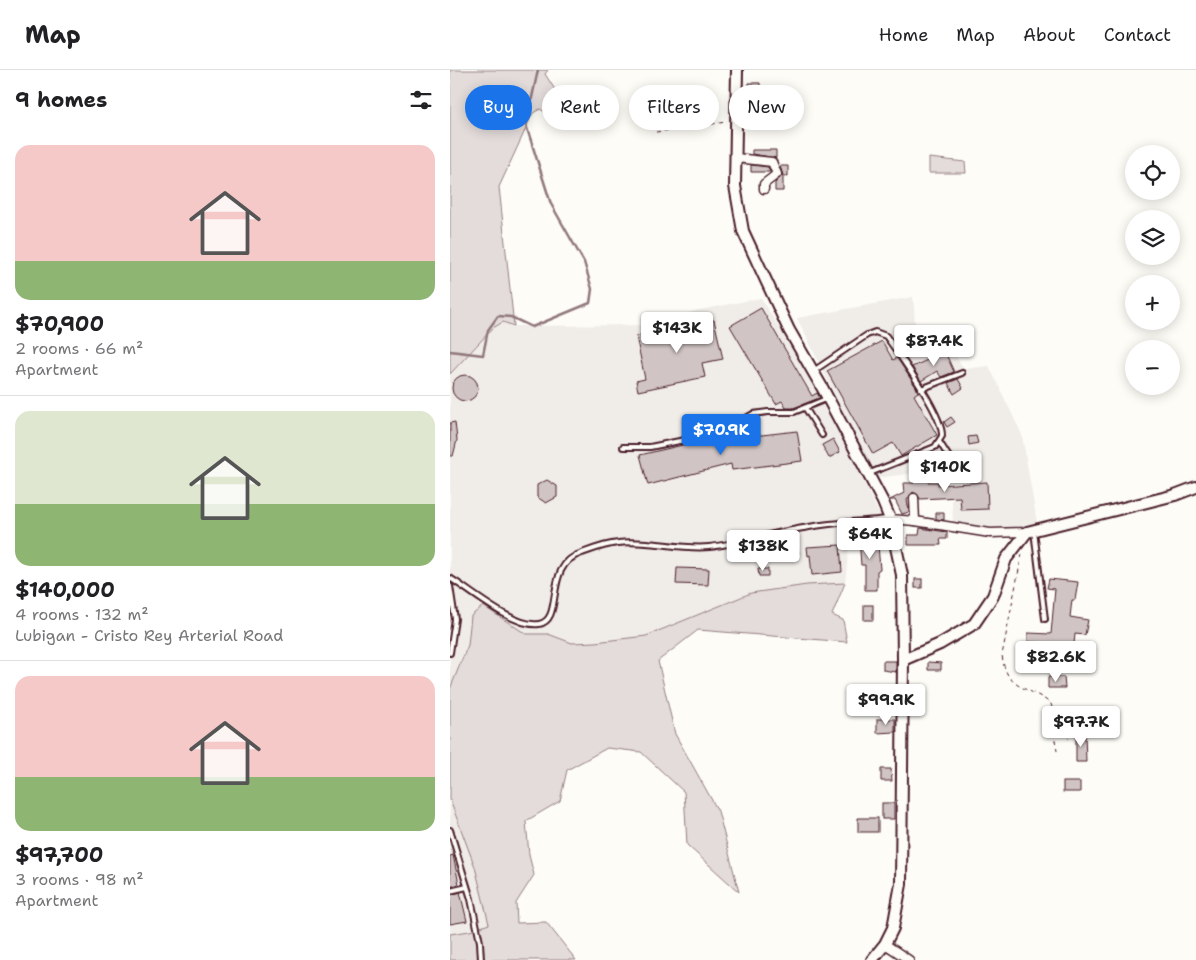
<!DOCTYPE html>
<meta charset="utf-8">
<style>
:root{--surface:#fff;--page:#f2f2f2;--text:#202124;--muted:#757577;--line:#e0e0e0;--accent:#1a73e8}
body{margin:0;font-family:"Shantell Sans",sans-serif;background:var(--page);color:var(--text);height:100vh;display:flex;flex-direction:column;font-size:19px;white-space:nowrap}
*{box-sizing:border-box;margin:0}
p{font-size:16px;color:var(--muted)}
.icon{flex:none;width:28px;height:28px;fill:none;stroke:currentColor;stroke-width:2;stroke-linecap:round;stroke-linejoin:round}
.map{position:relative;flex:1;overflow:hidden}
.details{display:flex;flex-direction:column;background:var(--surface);width:450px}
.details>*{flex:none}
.hud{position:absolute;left:15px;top:15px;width:475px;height:45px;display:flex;gap:10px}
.buttons{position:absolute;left:675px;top:75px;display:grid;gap:10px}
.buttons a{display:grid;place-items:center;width:55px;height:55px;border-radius:50%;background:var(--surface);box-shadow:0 2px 12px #0003;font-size:25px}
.price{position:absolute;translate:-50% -42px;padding:0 11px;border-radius:5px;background:#fff;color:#222;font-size:16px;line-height:32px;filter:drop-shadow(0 1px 2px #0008)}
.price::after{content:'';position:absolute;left:50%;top:30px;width:15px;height:11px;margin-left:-8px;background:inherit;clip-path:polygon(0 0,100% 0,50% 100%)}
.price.selected{background:var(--accent);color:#fff}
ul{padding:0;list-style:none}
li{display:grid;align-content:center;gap:10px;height:265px;padding:0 15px}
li+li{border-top:1px solid var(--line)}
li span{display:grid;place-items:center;height:155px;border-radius:15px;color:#555}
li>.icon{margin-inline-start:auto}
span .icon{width:90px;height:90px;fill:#fffc;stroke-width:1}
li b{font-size:21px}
h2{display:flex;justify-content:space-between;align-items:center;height:60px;padding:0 15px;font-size:21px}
.pill{padding:0 18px;border-radius:22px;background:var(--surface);box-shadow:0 2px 12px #0003;font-size:18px;line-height:45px}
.pill.selected{background:var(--accent);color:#fff}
header{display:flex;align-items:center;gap:30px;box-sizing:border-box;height:70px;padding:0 25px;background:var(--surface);border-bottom:1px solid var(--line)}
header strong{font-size:24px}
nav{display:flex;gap:28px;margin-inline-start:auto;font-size:18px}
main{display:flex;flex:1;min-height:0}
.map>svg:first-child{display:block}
.built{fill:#f0ece8}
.green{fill:#e3dcda;stroke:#967e82}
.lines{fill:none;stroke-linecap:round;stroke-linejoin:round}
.stream{stroke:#91777b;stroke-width:2.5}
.building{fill:#d0c5c4;stroke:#4a1f2b}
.service-casing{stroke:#4a1f2b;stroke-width:8}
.minor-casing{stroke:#4a1f2b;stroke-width:11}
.secondary-casing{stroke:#4a1f2b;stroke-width:14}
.path{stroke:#4a1f2b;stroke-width:1;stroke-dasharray:4 4;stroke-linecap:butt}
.service{stroke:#fdfcf7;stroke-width:4}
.minor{stroke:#fdfcf7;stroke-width:8}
.secondary{stroke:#fdfcf7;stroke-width:10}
</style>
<header>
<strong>Map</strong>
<nav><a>Home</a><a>Map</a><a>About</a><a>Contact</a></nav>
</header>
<main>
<section class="details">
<h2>9 homes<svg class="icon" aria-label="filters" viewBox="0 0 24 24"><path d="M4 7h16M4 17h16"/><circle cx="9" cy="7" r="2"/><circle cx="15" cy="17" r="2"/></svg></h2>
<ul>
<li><span style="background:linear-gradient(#f6c9c9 75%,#8fb573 0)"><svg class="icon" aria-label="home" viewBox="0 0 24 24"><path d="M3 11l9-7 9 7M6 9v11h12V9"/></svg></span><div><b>$70,900</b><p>2 rooms · 66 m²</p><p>Apartment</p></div></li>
<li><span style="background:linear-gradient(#dfe7d0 60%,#8fb573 0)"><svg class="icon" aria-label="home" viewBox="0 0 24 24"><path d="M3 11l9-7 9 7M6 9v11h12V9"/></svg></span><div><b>$140,000</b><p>4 rooms · 132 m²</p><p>Lubigan - Cristo Rey Arterial Road</p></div></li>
<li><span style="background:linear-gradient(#f6c9c9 65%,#8fb573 0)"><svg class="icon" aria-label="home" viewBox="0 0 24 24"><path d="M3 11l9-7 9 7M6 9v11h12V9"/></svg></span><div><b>$97,700</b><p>3 rooms · 98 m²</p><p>Apartment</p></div></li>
</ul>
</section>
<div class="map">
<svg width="746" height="890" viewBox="0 0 746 890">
<rect width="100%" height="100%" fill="#fdfcf7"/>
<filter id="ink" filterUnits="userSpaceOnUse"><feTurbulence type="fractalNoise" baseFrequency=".02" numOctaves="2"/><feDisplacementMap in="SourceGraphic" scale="10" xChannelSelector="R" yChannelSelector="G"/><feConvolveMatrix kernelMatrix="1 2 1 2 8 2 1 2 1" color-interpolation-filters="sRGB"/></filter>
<g filter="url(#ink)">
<g class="built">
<path d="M463,227L467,283L498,275L514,299L539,296L572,365L587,453L547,460L503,454L501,411L495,399L426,408L347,248Z"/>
<path d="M311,228L347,287L402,388L434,454L401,458L395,513L357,515L301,523L196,566L145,572L122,573L98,564H76L33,537L20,552L18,575L0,619V304L43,258L53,252L64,256L210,255L245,241Z"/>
<path d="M0,730L25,797L39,854L20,861L0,864Z"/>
</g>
<g class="green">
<path d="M0,0H98L95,4L116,37L104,48L90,39L83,43L49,117L64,256L53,252L43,258L0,304Z"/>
<path d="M479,88L515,92L516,103H479Z"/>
<path d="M395,513L382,545L393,550L397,572L248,560L208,591L225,664L268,741L289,822L237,775L234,722L191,682L157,678L117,700L110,731L76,751L79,785L84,805L66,833L67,853L96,852L126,890H0V864L20,861L39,854L25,797L0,730V619L18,575L21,546L33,536L76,564H98L122,573L145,572L196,566L301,523L357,515Z"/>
</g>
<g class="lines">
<path class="stream" d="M0,281L33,285L38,260L48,246L61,247L82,257L140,233L142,219L134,192L101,134L76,55L88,0"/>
</g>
<g class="building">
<path d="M299,13H310V22H313V32H299Z"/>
<path d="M302,80H326V88L302,84Z"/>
<path d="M301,95L318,97L320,102H301Z"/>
<path d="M330,96H338V106H333V121H325V113L333,105Z"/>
<path d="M311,238L362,326L367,323L370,328L343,338H336L332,331L326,334L280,256Z"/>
<path d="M264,250L273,289L252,293L255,307L188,321L186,311L195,309L186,266Z"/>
<path d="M432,271L443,290L447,288L466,317L468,322L464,325L487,365L451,386L443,373L423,384L377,301Z"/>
<path d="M495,282L504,302L491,307L487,301L471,311L462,297Z"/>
<circle cx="15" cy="318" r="13"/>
<path d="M508,309L513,318L504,324L498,313Z"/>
<path d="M501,347L505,352L497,357L494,352Z"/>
<path d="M5,352L7,370L3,386H0V353Z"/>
<path d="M347,361L352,391L282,400L281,394L198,415L190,385L267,367L268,370Z"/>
<path d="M526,366L528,373L519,375L518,367Z"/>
<path d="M383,369L390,382L379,388L372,375Z"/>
<path d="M478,403V412H488V415L537,412L538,439L511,440L510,427L470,429L468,425L463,422L457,430L459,442L452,444L445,430H440L454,423L453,413H464V404Z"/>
<path d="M97,410L107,416V427L96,433L87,427V415Z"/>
<path d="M486,443H494V450L486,449Z"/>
<path d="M470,458L497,462V469H490L491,475H458V465H469Z"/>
<path d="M427,463L430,499L427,501V520H415V495H411L409,467Z"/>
<path d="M344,467L349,483L338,487L326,486L325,479L335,474L334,470Z"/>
<path d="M390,475L392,502L362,505L360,485L358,486L357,477Z"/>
<path d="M227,498L259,499L258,515L226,514Z"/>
<path d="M308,499H318V506H309Z"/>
<rect x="465" y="509" width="7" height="9"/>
<path d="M599,509L628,512L625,530H622L620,547L638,550L635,565L625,564L624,574L578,572V563L601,564L605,519L597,518Z"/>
<rect x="414" y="535" width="9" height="15"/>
<path d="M433,591H446V602L433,600Z"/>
<path d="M478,592L491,593V600H478Z"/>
<path d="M598,607H614L615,618H598Z"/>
<path d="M427,649H445V662L427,663Z"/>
<path d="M626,663H635L636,692H626Z"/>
<path d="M431,699H441L442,711H431Z"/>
<rect x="613" y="712" width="17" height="10"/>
<rect x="432" y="733" width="12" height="16"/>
<rect x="408" y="748" width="20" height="14"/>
<path d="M3,785L9,814L0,817V786Z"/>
<path d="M10,822L17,851L0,854V825Z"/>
</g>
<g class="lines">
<defs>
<g id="service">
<path d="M365,300L417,265L425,262L436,266C449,285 493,344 492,366L485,377L420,403"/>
<path d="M471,319L512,303"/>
<path d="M356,339L372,365"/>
<path d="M490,373L511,406"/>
<path d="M173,377H200L264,364L286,354L303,344L318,342H344L376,329"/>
<path d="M584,461L595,549"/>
<path d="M0,508C21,521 64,558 89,554C115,550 92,495 132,483C143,479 156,474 168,473C198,469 229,480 259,477C293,473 325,462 359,457C385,452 411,452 438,449"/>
<path d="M0,516L5,549L0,583"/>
<path d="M0,760L21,829L30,872L31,890"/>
<path d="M0,821L17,817"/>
</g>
<g id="minor">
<path d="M286,88L322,92L327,104L314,114V119"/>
<path d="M464,428L465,451"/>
<path d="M440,449L465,451L540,463L577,462"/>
<path d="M435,874L459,890"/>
</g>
<g id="secondary">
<path d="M287,0L285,116L293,161L339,260L373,319L433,432L440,449L452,505L453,590L451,814L443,858L435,874L422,890"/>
<path d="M453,590L490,574L524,554L543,526L556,489L577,462L725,425L746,417"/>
</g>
</defs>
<use href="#service" class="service-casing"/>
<use href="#minor" class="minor-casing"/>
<use href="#secondary" class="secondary-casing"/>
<g class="path">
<path d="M206,62L276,52"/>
<path d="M572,484L552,585C556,622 579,615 601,634L608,657L619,669"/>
<path d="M607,681L604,664L607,658"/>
</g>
<use href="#service" class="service"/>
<use href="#minor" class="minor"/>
<use href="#secondary" class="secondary"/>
</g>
</g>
</svg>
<div class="buttons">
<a><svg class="icon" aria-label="locate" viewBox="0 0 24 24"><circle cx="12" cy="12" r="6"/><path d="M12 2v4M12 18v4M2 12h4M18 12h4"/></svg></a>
<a><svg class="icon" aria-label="layers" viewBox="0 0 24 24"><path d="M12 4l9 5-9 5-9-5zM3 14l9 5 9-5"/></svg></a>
<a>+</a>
<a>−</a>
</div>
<b class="price" style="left:227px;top:284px">$143K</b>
<b class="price" style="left:484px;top:297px">$87.4K</b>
<b class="price selected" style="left:271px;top:386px">$70.9K</b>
<b class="price" style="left:495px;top:423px">$140K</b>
<b class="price" style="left:420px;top:490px">$64K</b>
<b class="price" style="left:313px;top:502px">$138K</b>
<b class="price" style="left:606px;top:613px">$82.6K</b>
<b class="price" style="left:436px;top:656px">$99.9K</b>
<b class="price" style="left:631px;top:678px">$97.7K</b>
<div class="hud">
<a class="pill selected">Buy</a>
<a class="pill">Rent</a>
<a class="pill">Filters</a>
<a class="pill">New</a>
</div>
</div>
</main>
